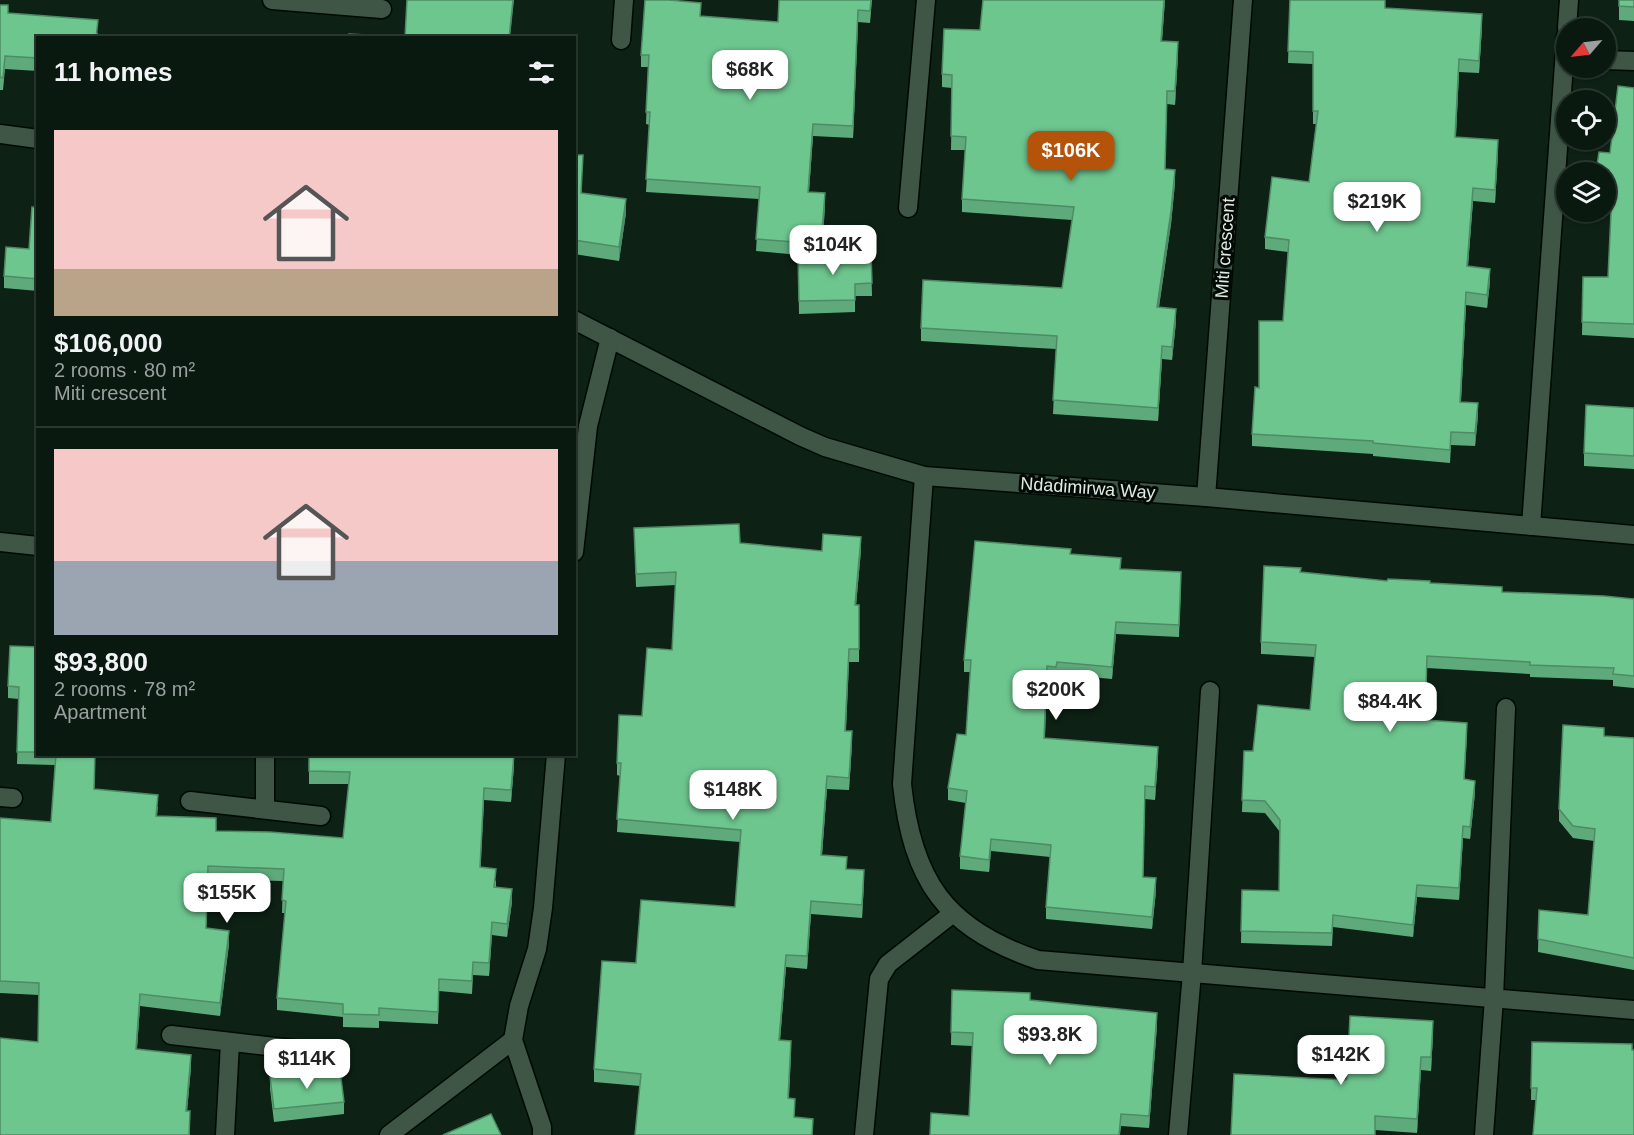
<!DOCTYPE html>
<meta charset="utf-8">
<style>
:root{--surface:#0a1910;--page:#18261e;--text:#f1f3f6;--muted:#99a09f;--line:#2a3830;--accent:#b45309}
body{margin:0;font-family:Arial,sans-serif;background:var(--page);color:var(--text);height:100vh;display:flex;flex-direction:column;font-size:22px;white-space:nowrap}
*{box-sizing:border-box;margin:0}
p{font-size:20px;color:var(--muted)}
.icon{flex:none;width:33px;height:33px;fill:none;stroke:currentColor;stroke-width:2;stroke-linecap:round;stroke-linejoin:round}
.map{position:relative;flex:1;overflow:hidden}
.side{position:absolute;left:36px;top:36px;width:540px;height:720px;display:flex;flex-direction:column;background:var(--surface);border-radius:0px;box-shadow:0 2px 4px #0004,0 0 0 2px var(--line)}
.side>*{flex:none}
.needle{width:39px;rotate:242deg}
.controls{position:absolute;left:1556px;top:18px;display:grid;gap:12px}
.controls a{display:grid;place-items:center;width:60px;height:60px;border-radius:50%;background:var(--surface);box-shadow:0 2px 4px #0004,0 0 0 2px var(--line);font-size:30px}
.price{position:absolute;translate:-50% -51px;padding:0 14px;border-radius:12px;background:#fff;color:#222;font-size:20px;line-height:39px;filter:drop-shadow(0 2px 3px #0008)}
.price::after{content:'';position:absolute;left:50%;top:36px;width:18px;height:14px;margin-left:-9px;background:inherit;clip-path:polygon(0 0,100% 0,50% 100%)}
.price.on{background:var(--accent);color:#fff}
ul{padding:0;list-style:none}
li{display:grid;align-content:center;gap:12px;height:318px;padding:0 18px}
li+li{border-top:2px solid var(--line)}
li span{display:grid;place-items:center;height:186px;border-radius:0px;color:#555}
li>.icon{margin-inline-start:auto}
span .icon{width:108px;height:108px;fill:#fffc;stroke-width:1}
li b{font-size:26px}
h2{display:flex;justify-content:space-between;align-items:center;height:72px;padding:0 18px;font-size:26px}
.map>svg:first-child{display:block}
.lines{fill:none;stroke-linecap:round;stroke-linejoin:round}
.minor-casing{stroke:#000a03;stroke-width:21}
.minor{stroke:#3f5546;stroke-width:18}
.wall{fill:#5faa7b}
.shaded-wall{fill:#4d8b64}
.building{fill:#6ec68f;stroke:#4d8b64;stroke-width:1.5}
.labels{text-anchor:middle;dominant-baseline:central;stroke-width:6;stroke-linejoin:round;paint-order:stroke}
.street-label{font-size:18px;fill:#deebe2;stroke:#030905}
</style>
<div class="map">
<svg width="1634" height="1135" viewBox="0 0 1634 1135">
<rect width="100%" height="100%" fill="#0d2115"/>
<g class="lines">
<defs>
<g id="minor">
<path d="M272,0L382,9"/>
<path d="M1567,28L1569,0"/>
<path d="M621,40L624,0"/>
<path d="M1605,60L1634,61"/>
<path d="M0,134L38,139"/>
<path d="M908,208L926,0"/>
<path d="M574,320L800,436L825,447L924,476L1206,497L1634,535"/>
<path d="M924,476L902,784C912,880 945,929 1038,960L1634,1010"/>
<path d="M1206,497L1243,0"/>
<path d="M1531,526L1566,36"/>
<path d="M0,542L38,546"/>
<path d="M574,552L588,426L610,338"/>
<path d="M265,754V809"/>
<path d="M0,797L13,798"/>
<path d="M190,801L321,816"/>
<path d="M171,1035L302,1050"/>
<path d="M225,1135L230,1043"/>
<path d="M389,1135L513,1040"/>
<path d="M542,1135V1127L513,1040L519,1006L537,949L543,908L556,754"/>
<path d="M864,1135L879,979L888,964L952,914"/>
<path d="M1178,1135L1192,973L1210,691"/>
<path d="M1484,1135L1494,998L1506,708"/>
</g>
</defs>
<use href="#minor" class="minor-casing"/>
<use href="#minor" class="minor"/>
</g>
<g class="wall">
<path d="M779,0H872L870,23L858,22L853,138L813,136L809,192L825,206L822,254L871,253L872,296H855V312L799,314L798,255H799L756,251L759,199L646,192L650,125L646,124L648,67H641V55L700,16L778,22Z"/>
<path d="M983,0H1165L1162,41L1178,55L1175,105L1167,104L1165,169L1175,183L1171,224L1159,307L1176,322L1172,360L1162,359L1158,421L1053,414L1056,349L921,341V328L1062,288L1072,220L962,212V199L965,150H951L952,88L942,87V74L980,30Z"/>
<path d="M1284,0H1385V8L1482,27L1479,73L1459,72L1456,137L1498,153L1495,203L1473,201L1468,266L1490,282L1487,308L1466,305L1461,402L1478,416L1475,446L1451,445L1450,463L1373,456V454L1252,446V434L1259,388L1283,321L1288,252L1265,249V237L1309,182L1316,124H1313V64L1288,63L1290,0Z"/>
<path d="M1619,0H1634V21L1619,20Z"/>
<path d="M0,5L8,13L98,33L97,38H38V71L5,69L3,90H0Z"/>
<path d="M1634,88V338L1582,335L1583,277H1608L1612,205L1605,204V172L1610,153Z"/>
<path d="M574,155L582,193L626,213L619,261L574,254Z"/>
<path d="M38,208V291L4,288V276L29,249Z"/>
<path d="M1634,408V469L1584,466V453Z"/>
<path d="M634,528L740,543L822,551L861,550L856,605H859V662H849L846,731L852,744L849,790L827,789L822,855L847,869L864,882L862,918L811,914L807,969L786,967L780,1040L791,1054L789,1098L794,1118L813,1135L640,1086L594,1082V1069L636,963L735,907L740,842L617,832L620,776L617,775V763L642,716L672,650L676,585L636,587Z"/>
<path d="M1071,554L1121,569L1181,584L1179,637L1116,634L1112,679L1057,674L1056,679L1047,678L1045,738L1158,760L1155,800L1145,799L1143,877L1156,891L1152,929L1046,919V907L1050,857L991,851L989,872L960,869V856L966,803L948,800V788L966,735L970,672H964V660Z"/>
<path d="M1301,572L1387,581L1430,583L1502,592L1634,599V688L1613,686V680L1530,677V674L1427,668L1426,720L1467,735L1464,779L1475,793L1470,839L1463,838L1459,900L1417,897L1413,937L1333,927L1332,946L1241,943L1242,890L1279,891L1280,832L1265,813L1242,812L1244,751H1253L1310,710L1315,657L1261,654V642Z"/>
<path d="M38,647V754H95L94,789L158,807L157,816L216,831L343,838L349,784H309V754L514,766L511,802L484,800L480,867L496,881V887L512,902L507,937L492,935L489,976L473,975L472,994L439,991L438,1024L379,1021V1028L343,1027V1017L277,1010V998L285,913H282L283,881L208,879L206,928L229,944L220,1016L140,1006L137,1049L191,1067L187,1111L190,1135L38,1042L39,995L0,993V818L51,822L55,765L17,764L19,699L8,698V686Z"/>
<path d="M1604,736L1634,738V970L1538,952L1539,910L1588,915L1594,841L1573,838L1559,821V809Z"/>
<path d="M952,990L1030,1000L1157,1026L1149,1128L1121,1126L1120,1135H930L969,1116L972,1046L951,1045Z"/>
<path d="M1433,1034L1431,1071L1421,1070L1417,1133L1375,1130V1135H1231L1346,1080Z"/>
<path d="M1532,1042L1632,1050L1536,1100H1531Z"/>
<path d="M270,1077L344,1102V1114L274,1122L270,1089Z"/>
</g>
<g class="shaded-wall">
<path d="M513,0H514L510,38H509Z"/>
<path d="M1164,0H1165L1161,54V41Z"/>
<path d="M858,10V22L853,138V126Z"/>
<path d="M1482,14V27L1479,73V61Z"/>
<path d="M1178,42V55L1175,105V91Z"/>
<path d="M1459,59V72L1455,150V137Z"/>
<path d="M813,124V136L808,204V192Z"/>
<path d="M1498,140V153L1495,203V190Z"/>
<path d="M1175,170V183L1171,224L1157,320V307Z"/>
<path d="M1473,188V201L1467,279V266Z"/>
<path d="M825,193V206L821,257V244Z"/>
<path d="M626,199V213L619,261V247Z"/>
<path d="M1490,269V282L1487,308V295Z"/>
<path d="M1466,292V305L1460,415V402Z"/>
<path d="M1176,309V322L1172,360V347Z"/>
<path d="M1162,346V359L1158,421V408Z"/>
<path d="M1478,403V416L1475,446V433Z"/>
<path d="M861,537V550L855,618V605Z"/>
<path d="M1116,622V634L1112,679V667Z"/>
<path d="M1467,723V735L1464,791V779Z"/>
<path d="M852,731V744L849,790V778Z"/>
<path d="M1158,747V760L1155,800V787Z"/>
<path d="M514,754V766L511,802V790Z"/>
<path d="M827,776V789L821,868V855Z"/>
<path d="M1475,781V793L1470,839V827Z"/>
<path d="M484,788V800L480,879V867Z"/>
<path d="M1463,826V838L1459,900V888Z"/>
<path d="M991,839V851L989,872V860Z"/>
<path d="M864,870V882L862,918V905Z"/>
<path d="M1156,878V891L1152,929V917Z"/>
<path d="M1417,885V897L1413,937V925Z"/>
<path d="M512,889V902L507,937V924Z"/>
<path d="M811,901V914L807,969V956Z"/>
<path d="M492,922V935L489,976V963Z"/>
<path d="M229,931V944L220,1016V1003Z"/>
<path d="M786,955V967L779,1053V1040Z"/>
<path d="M140,994V1006L136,1062V1049Z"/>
<path d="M1157,1013V1026L1149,1128V1116Z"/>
<path d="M1433,1021V1034L1431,1071V1057Z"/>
<path d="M191,1055V1067L186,1123V1111Z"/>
<path d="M1421,1057V1070L1417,1133V1119Z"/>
</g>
<g class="building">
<path d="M407,0H513L509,38H349V34L405,37Z"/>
<path d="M645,0H669L701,3L700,16L778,22L779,0H871L870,11L858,10L853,126L813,124L808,192L825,193L821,244L756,239L760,187L646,179L650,112H646L649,55H641Z"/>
<path d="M983,0H1164L1161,41L1178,42L1175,91H1167L1165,169L1175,170L1171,211L1157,307L1176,309L1172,347L1162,346L1158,408L1053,400L1057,336L921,328L923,280L1062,288L1074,207L962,199L966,137L951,136L952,75L942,74L944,29L980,30Z"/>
<path d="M1290,0H1385V8L1482,14L1479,61L1459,59L1455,137L1498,140L1495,190L1473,188L1467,266L1490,269L1487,295L1466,292L1460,402L1478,403L1475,433L1451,432L1450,450L1373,443V441L1252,434L1255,387L1259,388V321H1283L1289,240L1265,237L1272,177L1309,182L1318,111H1313V52L1288,51Z"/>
<path d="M1619,0H1634V7L1619,6Z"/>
<path d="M0,5H8V13L98,20L96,38H38V58L5,56L3,78L0,77Z"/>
<path d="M1618,86L1634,88V324L1582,322L1583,277H1608L1612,192L1605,191V172H1596L1599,152L1610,153Z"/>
<path d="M574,155H583L581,193L626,199L619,247L574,240Z"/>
<path d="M32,207L38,208V279L4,276L6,247L29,249Z"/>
<path d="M871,253L872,283L855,284V300L799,301L798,255Z"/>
<path d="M1586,405L1634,408V456L1584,453Z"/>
<path d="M739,524L740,543L822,551L823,534L861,537L855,605H859V649H849L845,731H852L849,778L827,776L821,855L847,857L846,869L864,870L862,905L811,901L807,956L786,955L779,1040L791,1041L788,1098L795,1099L794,1117L813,1119L812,1135H635L641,1074L594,1069L602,961L636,963L641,900L735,907L741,830L617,819L621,763H617L619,715L642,716L647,648L672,650L676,572L636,574L634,528Z"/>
<path d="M975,541L1071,549L1070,554L1121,558L1120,569L1181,572L1179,625L1116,622L1112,667L1057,662L1056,667L1047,666L1044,738L1158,747L1155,787L1145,786L1143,877L1156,878L1152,917L1046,907L1051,845L991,839L989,860L960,856L967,791L948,788L957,734L966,735L971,660H964Z"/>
<path d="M1264,566L1301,568L1300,572L1387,581L1388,579L1430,581V583L1502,587V592L1604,596L1634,599V676L1613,674L1614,668L1530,665V662L1427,656L1425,720L1467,723L1464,779L1475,781L1470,827L1463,826L1459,888L1417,885L1413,925L1333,915L1332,933L1241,931L1242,890L1279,891L1280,820L1265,801L1242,800L1244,751H1253L1258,705L1310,710L1316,645L1261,642Z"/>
<path d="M10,646L38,647V752H17L19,687L8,686Z"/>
<path d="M1563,725L1604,728V736L1634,738V958L1538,939L1539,910L1588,915L1595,829L1573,826L1559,809Z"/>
<path d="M56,754H95L94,789L158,795L156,816L216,818V831L270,832L343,838L350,772L309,771V754H514L511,790L484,788L480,867L496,869L494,887L512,889L507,924L492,922L489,963L473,962L472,981L439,979L438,1012L379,1008V1015L343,1014V1004L277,998L286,901L282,900L284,869L208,866L206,928L229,931L220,1003L140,994L136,1049L191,1055L186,1111H190L189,1135H0V1038L38,1042L39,983L0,981V818L51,822Z"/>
<path d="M952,990L1030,993V1000L1157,1013L1149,1116L1121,1114L1119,1135H930L931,1113L969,1116L973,1033L951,1032Z"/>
<path d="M1350,1016L1433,1021L1431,1057H1421L1417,1119L1375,1116V1135H1231L1234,1074L1346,1080L1347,1078Z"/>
<path d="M1532,1042L1632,1044V1050H1634V1135H1533L1537,1088H1531Z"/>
<path d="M340,1070L344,1102L274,1109L270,1077Z"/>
<path d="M491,1114L501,1135H443Z"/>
</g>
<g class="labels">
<g class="street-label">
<text transform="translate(1225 248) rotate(-86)">Miti crescent</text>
<text transform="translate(1088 488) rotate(4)">Ndadimirwa Way</text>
</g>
</g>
</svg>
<div class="controls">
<a><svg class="needle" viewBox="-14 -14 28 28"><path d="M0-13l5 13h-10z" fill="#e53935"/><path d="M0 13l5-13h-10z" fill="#99a09f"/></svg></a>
<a><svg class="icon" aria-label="locate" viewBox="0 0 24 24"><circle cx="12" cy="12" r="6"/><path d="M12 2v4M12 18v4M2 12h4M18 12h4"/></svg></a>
<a><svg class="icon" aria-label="layers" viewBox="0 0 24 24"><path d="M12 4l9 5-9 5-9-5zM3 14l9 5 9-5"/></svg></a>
</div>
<b class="price" style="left:750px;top:101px">$68K</b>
<b class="price on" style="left:1071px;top:182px">$106K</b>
<b class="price" style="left:1377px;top:233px">$219K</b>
<b class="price" style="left:833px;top:276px">$104K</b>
<b class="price" style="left:1056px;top:721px">$200K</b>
<b class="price" style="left:1390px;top:733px">$84.4K</b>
<b class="price" style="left:733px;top:821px">$148K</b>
<b class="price" style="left:227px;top:924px">$155K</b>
<b class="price" style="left:1050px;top:1066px">$93.8K</b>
<b class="price" style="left:1341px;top:1086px">$142K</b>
<b class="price" style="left:307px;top:1090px">$114K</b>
<section class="side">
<h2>11 homes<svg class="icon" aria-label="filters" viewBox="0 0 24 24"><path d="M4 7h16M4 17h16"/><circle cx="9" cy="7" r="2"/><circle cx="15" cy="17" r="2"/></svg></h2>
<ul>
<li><span style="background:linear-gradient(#f6c9c9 75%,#b9a48a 0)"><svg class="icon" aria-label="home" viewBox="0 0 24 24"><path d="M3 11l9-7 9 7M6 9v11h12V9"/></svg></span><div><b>$106,000</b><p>2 rooms · 80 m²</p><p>Miti crescent</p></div></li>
<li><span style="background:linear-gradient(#f6c9c9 60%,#9aa5b1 0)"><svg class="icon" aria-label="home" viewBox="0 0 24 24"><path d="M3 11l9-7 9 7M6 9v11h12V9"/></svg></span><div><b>$93,800</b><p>2 rooms · 78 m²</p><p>Apartment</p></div></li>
</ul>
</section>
</div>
